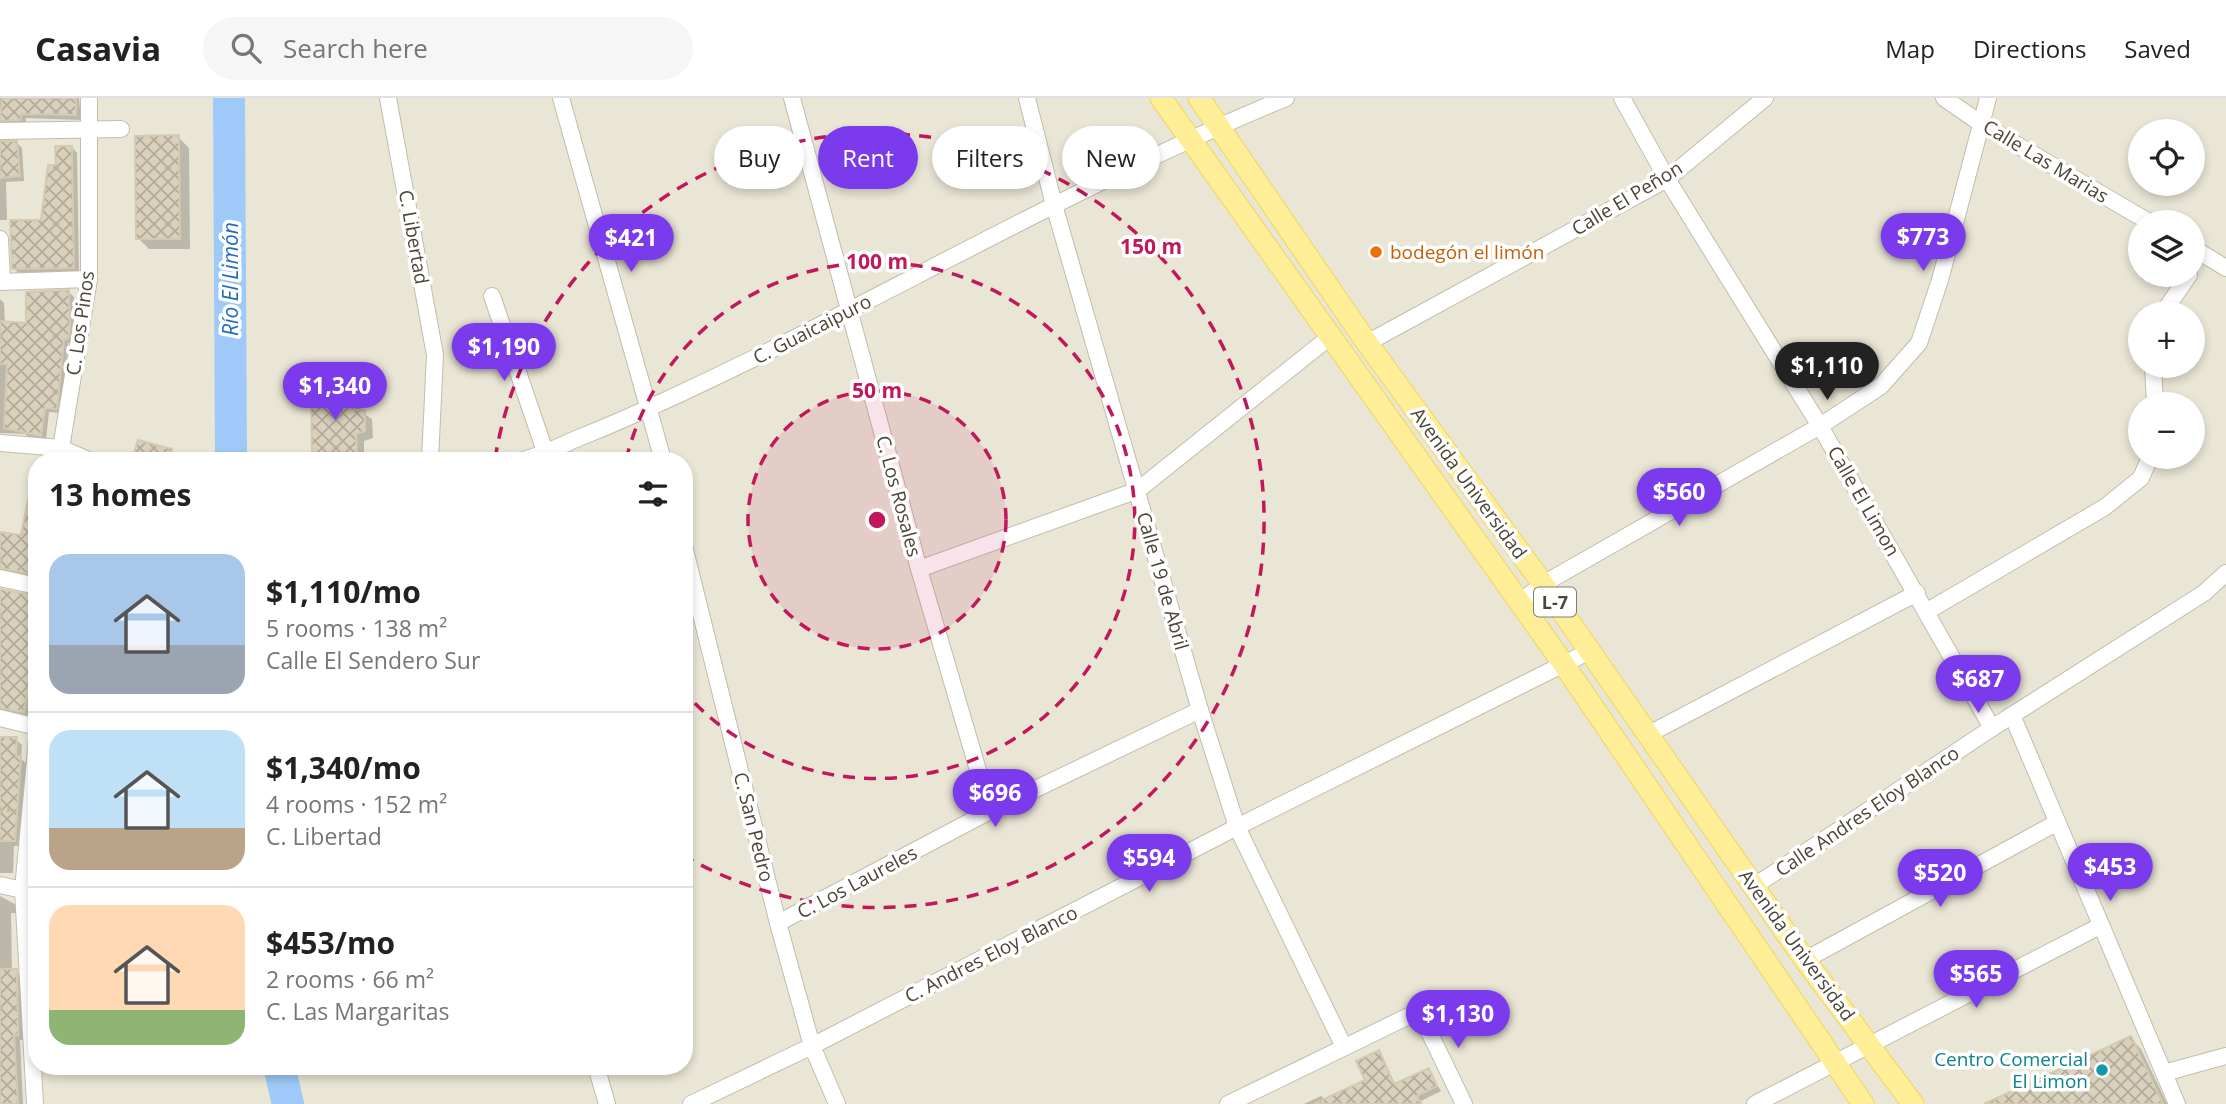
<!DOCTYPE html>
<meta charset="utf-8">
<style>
:root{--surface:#fff;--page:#f6f6f6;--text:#222;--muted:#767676;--line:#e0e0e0;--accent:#7c3aed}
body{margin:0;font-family:"Open Sans",sans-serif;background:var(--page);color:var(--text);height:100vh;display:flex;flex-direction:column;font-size:26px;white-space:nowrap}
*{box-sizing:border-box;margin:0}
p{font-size:23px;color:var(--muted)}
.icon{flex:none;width:38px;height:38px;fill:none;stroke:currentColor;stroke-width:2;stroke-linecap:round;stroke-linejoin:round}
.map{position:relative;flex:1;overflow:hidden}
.drawer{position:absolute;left:28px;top:354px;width:665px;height:623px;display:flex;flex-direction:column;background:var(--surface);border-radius:28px;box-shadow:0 4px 10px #0003}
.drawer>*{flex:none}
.guide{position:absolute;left:714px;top:28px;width:665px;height:63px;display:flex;gap:14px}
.tools{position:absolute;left:2128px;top:21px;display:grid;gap:14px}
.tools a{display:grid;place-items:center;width:77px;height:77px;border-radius:50%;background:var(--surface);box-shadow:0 4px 10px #0003;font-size:35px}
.price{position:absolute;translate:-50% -60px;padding:0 16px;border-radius:24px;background:var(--accent);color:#fff;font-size:23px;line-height:46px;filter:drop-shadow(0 2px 4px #0008)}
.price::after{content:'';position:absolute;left:50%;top:42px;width:21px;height:16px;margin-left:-10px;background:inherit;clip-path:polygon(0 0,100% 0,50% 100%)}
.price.selected{background:#222;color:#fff}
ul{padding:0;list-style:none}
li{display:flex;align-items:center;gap:21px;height:175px;padding:0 21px}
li+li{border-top:2px solid var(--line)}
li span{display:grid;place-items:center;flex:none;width:196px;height:140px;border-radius:21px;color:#555}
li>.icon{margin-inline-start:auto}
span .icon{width:84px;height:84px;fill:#fffc;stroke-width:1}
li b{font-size:30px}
h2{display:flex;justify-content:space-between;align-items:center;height:84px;padding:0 21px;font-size:30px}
.tag{padding:0 24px;border-radius:32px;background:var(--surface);box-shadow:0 4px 10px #0003;font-size:24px;line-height:63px}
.tag.selected{background:var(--accent);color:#fff}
header{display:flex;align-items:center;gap:42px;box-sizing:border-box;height:98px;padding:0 35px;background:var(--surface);border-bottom:2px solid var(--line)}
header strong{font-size:33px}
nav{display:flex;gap:38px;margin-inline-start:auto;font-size:24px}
.search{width:490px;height:63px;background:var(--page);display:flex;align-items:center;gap:18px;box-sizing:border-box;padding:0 24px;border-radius:38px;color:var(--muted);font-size:26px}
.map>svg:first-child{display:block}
.residential{fill:#eae6d6;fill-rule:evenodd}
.shadow{fill:#0003}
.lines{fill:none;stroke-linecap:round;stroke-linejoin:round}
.river{stroke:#9fc9f8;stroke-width:32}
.building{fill:url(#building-cross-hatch);stroke:#d4caaf;stroke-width:2}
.minor-casing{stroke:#c2bdaa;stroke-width:18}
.major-casing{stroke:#f0d55c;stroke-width:23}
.path{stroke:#c6bb99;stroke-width:3.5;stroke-dasharray:3.5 3.5;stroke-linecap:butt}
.minor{stroke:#fff;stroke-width:16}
.major{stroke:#ffee98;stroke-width:21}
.ring{fill:none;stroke:#c2185b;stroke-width:3.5;stroke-dasharray:12 9}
.food-dot{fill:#e8710a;stroke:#fff;stroke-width:2.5}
.culture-dot{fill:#0f9aa8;stroke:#fff;stroke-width:2.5}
.labels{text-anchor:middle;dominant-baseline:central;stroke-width:7;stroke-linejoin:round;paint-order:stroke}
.shield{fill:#fff;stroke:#807d72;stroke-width:2}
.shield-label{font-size:18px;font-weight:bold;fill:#4a4536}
.street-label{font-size:19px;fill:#4a4536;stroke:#fff}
.food-label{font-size:19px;fill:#c56008;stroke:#fff;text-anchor:start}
.culture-label{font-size:19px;fill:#0d838f;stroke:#fff;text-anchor:end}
.water-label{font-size:21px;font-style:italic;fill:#236cc2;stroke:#fff}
.centre{fill:#c2185b;stroke:#fff;stroke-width:3.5}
.ring-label{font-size:21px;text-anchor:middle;font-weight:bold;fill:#c2185b;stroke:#fff;stroke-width:7;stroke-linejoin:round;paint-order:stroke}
</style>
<header>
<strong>Casavia</strong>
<div class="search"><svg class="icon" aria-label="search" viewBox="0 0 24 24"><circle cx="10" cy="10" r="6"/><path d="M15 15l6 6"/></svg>Search here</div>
<nav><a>Map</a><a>Directions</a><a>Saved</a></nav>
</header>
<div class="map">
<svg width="2226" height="1006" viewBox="0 0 2226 1006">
<defs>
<pattern id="building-cross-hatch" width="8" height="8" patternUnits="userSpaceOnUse" patternTransform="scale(1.75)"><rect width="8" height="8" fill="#d9d1bc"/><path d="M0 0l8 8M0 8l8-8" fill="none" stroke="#b2ab9a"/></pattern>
</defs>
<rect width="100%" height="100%" fill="#f6f3e8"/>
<path class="residential" d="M0,0H2226V1006H0ZM2140,33H2193V86H2140ZM2140,124H2193V177H2140ZM2140,215H2193V268H2140ZM2140,306H2193V359H2140ZM37,362H684V968H37Z"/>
<g class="shadow">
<path d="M0,0H79L81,22L26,20V26L0,30Z"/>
<path d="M178,39L189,50L190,151H149L138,140Z"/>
<path d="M0,44L17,45L22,50L24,83L6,84L7,122H0Z"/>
<path d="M72,49L77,55L79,175L19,176L14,170L43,124L58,69Z"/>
<path d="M69,194L74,199V237L73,245H68L61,315L49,314L46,342L30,341L25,336L0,335V201L4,205L5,225L28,227Z"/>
<path d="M353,291L361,299V314L372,321L373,340L364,343V362H319L314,357Z"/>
<path d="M139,344L171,352L176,357L174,362H134Z"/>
<path d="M37,383V481L0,477V436L20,440L27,413L31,414Z"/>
<path d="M0,492L37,500V557L33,574L37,577L29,618L0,612Z"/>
<path d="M0,640L16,641L22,647L21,661L26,665L21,748H14L13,775H0Z"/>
<path d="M0,798L18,808V815H11L12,873L22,878L23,942H20L23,1006H0Z"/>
<path d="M2130,940L2141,951L2167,1006H1988Z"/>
<path d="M1379,955L1396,987L1428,972L1441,993L1421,1003L1422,1006H1304L1321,998L1326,1002L1367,983Z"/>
</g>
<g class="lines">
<g class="river">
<path d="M229,0L231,362"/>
<path d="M279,968L288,1006"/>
</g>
</g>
<g class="building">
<path d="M2,0H76V17L21,16V22L0,23Z"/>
<path d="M179,37L180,141H136L135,38Z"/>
<path d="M0,43H17L20,78L0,80Z"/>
<path d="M55,48H72L74,170L12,171L10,122H41L48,67H56Z"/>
<path d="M69,192L70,231L68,241H64L57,311L45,310L41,338L4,330L7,266H0V223L26,225V194Z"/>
<path d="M311,290H354V312H365V333L356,336L357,357H312Z"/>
<path d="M138,342L172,351L169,362H132Z"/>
<path d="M30,392L37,393V477L0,470V434L21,437Z"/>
<path d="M0,491L37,498V531L28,569L32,570L24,614L0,610Z"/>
<path d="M0,639H17L16,658H21L15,743H0Z"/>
<path d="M0,871H17L18,937H14L18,1006H0Z"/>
<path d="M2131,938L2163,1006H1984Z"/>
<path d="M1379,952L1394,986L1429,970L1437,988L1417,998L1421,1006H1314L1365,982L1356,963Z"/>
</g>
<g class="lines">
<defs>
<g id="minor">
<path d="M388,0L435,257L430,362"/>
<path d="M561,0L663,362"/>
<path d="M792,0L919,471L990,713"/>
<path d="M1027,0L1054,107L1200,612L1237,729L1344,949"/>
<path d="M1622,0L1667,81L1820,328L1992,630"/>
<path d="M1944,0L1983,27L2149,124"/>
<path d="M0,33L121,31"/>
<path d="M0,141L2,184"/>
<path d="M2193,150L2226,170"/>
<path d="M0,184L89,181"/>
<path d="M492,198L548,362"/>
<path d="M2163,215L2189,177"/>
<path d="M1367,245L1667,81L1765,0"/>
<path d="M2153,268L2155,306"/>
<path d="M0,345L61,350L88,362"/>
<path d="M70,362L61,350L89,181V0"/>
<path d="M523,362C544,357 561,347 581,339C646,313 707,283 769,253C941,167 1109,73 1286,0"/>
<path d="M684,448L778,825L812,948L837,1006"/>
<path d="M919,471L1138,392L1331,238"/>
<path d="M0,480L37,488"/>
<path d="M1520,504L1543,486L1820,328L1881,288L1919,245L1940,182L1988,0"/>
<path d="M1926,514L2105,409L2141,380L2150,359"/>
<path d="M2012,617L2177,1006"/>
<path d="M0,620L37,629"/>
<path d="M1647,637L1917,495"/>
<path d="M0,787L23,792"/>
<path d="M1753,789L1992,630L2204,495L2226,475"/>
<path d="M778,825L990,713L1200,612"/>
<path d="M1805,862L2056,725"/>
<path d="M596,968L607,1006"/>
<path d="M2164,975L2226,958"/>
<path d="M35,1006L23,792L37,641"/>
<path d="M691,1006L812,948L1237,729L1590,553"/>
<path d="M1228,1006L1419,913L1464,1006"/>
<path d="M1755,1006L2100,828"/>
</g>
<g id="major">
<path d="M1161,0L1565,568L1863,1006"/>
<path d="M1199,0L1367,245L1543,486L1805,862L1913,1006"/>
</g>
</defs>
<use href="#minor" class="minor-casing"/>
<use href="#major" class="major-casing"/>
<g class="path">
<path d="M0,711L15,713"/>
<path d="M0,865H11"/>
</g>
<use href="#minor" class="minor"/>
<use href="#major" class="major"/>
</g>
<circle cx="877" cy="422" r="129" fill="#c2185b" fill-opacity=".12"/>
<g class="ring">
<circle cx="877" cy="422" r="129"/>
<path d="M626 362A258 258 0 1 1 685 595"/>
<path d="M495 361A387 387 0 1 1 686 759"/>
</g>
<circle class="food-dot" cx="1376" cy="154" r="7"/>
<circle class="culture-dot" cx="2102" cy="972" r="7"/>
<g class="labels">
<rect class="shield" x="1534" y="489.5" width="42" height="29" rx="5"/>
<g class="shield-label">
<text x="1555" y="504">L-7</text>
</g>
<g class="street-label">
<text transform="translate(2046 63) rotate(31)">Calle Las Marias</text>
<text transform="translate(1627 100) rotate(-31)">Calle El Peñon</text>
<text transform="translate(414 139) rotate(80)">C. Libertad</text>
<text transform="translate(80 225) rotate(-82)">C. Los Pinos</text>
<text transform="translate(812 231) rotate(-27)">C. Guaicaipuro</text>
<text transform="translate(1469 385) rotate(54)">Avenida Universidad</text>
<text transform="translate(899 398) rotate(75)">C. Los Rosales</text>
<text transform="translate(1864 403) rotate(60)">Calle El Limon</text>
<text transform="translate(1163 483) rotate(74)">Calle 19 de Abril</text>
<text transform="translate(1867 713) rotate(-34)">Calle Andres Eloy Blanco</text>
<text transform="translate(754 729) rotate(76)">C. San Pedro</text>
<text transform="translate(857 784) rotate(-28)">C. Los Laureles</text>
<text transform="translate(1797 847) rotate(54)">Avenida Universidad</text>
<text transform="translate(991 856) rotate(-27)">C. Andres Eloy Blanco</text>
</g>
<g class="food-label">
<text x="1390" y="154">bodegón el limón</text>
</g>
<g class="culture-label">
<text x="2088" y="961">Centro Comercial<tspan x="2088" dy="22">El Limon</tspan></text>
</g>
<g class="water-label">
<text transform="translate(230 181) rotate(-90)">Río El Limón</text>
</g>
</g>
<circle cx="877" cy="422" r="10" class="centre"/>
<g class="ring-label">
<text x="1151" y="156">150 m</text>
<text x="877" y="171">100 m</text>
<text x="877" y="300">50 m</text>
</g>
</svg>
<div class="tools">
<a><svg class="icon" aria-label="locate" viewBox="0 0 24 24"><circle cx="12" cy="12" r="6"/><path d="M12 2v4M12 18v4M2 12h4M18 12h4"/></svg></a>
<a><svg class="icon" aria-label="layers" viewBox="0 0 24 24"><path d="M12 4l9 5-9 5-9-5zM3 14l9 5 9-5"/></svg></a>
<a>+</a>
<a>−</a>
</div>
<b class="price" style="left:1923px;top:175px">$773</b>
<b class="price" style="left:631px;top:176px">$421</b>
<b class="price" style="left:504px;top:285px">$1,190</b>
<b class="price selected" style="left:1827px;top:304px">$1,110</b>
<b class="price" style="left:335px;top:324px">$1,340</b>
<b class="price" style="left:1679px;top:430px">$560</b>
<b class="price" style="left:1978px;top:617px">$687</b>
<b class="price" style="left:995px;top:731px">$696</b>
<b class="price" style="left:1149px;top:796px">$594</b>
<b class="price" style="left:2110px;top:805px">$453</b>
<b class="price" style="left:1940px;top:811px">$520</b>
<b class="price" style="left:1976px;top:912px">$565</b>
<b class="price" style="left:1458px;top:952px">$1,130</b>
<div class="guide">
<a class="tag">Buy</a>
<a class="tag selected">Rent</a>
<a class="tag">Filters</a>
<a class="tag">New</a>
</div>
<section class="drawer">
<h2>13 homes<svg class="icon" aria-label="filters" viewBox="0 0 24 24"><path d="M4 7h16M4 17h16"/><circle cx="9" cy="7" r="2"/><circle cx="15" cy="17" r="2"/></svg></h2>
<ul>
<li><span style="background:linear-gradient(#a9c7e8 65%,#9aa5b1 0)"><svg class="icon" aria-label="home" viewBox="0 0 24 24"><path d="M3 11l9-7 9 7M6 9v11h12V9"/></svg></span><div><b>$1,110/mo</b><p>5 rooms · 138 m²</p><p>Calle El Sendero Sur</p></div></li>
<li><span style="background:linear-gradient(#bfe0f5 70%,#b9a48a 0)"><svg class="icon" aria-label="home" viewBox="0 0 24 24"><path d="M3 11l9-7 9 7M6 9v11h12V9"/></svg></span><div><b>$1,340/mo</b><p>4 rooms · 152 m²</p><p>C. Libertad</p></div></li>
<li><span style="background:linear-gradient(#ffd9b3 75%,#8fb573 0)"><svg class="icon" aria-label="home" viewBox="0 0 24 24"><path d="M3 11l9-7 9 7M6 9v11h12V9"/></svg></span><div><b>$453/mo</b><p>2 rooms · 66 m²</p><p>C. Las Margaritas</p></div></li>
</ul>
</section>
</div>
